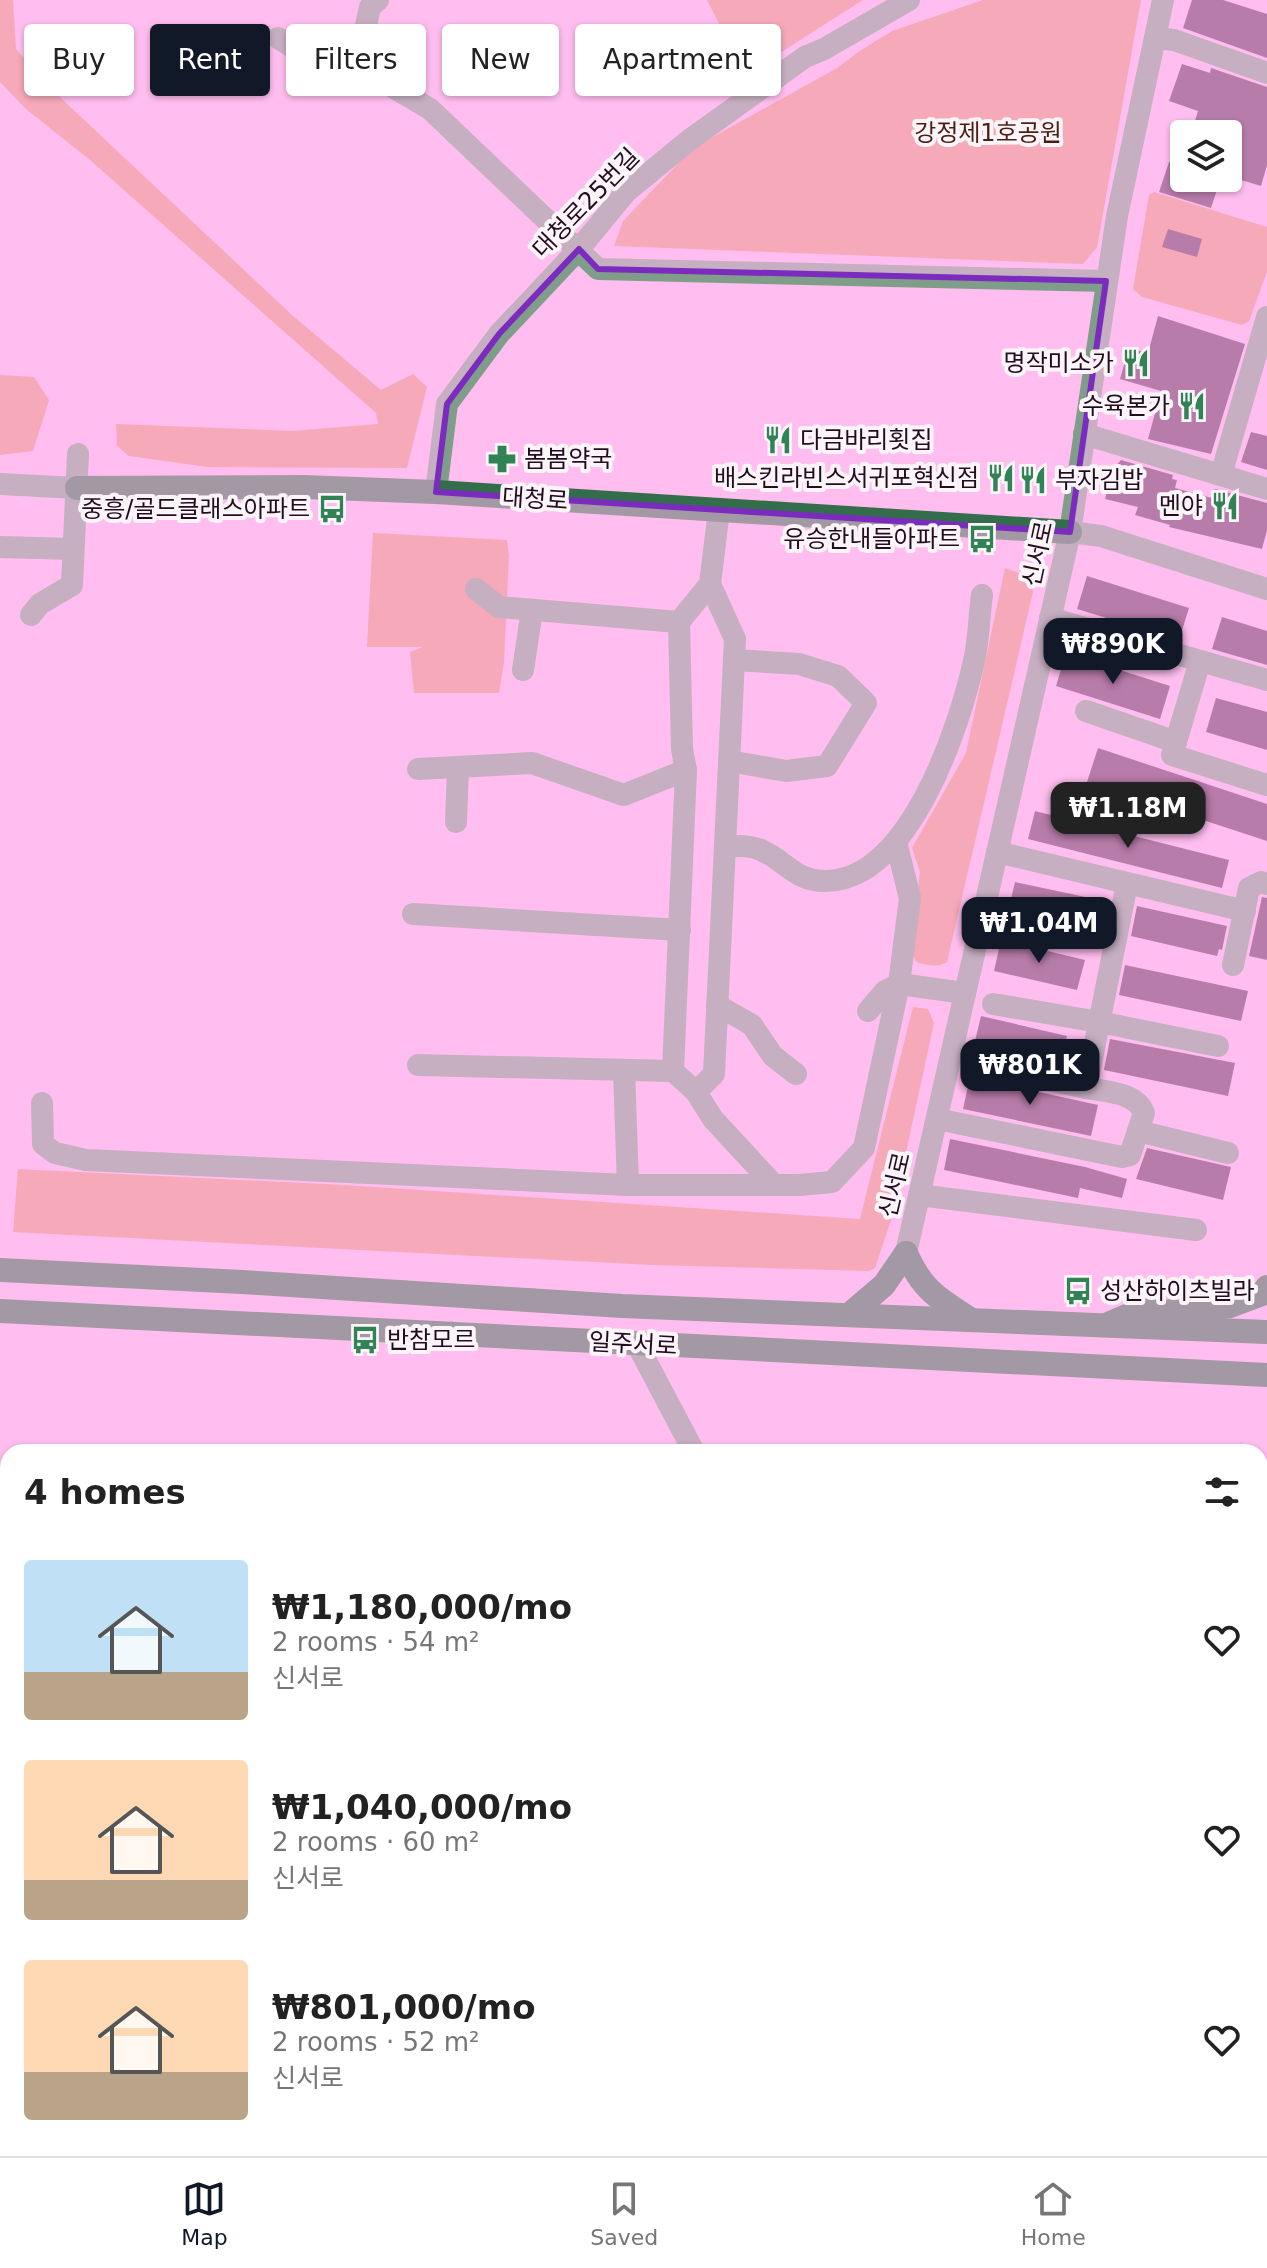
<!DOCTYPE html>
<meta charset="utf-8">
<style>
:root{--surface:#fff;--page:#f2f2f2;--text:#222;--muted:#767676;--line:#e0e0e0;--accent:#111827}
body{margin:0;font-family:"DejaVu Sans","Noto Sans KR",sans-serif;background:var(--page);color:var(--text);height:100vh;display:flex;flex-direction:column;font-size:30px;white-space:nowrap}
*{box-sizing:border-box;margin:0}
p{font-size:26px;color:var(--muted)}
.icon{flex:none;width:44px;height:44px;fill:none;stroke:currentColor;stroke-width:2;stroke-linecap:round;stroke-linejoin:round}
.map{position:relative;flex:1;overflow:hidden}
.panel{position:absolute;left:0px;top:1444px;width:1268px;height:712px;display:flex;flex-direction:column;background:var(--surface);border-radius:24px 24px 0 0;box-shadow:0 2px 6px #0004}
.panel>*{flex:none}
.top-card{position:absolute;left:24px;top:24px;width:800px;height:72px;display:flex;gap:16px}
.fabs{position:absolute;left:1170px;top:120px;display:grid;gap:16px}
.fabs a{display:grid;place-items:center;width:72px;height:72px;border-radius:8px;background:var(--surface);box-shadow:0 2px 6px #0004;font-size:40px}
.price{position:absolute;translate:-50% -68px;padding:0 18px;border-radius:16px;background:var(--accent);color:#fff;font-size:26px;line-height:52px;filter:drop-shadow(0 2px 4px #0008)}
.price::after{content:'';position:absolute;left:50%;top:48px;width:24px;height:18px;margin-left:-12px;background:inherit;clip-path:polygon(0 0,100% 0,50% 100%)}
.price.active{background:#222;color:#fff}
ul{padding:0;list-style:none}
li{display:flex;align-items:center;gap:24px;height:200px;padding:0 24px}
li span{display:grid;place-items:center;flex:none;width:224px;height:160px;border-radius:8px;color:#555}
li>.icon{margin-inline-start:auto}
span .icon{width:96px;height:96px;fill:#fffc;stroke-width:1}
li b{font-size:34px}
h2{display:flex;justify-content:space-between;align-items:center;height:96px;padding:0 24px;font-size:34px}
.tag{padding:0 28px;border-radius:8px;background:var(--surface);box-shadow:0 2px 6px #0004;font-size:28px;line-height:72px}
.tag.active{background:var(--accent);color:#fff}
.tab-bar{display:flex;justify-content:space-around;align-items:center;height:112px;border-top:2px solid var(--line);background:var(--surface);font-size:22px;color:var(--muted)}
.tab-bar a{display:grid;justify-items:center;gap:4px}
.tab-bar .active{color:var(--accent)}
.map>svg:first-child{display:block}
.green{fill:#e89079}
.building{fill:#632d58}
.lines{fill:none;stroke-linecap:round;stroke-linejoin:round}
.minor{stroke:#809d89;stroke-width:22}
.major{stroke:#346d4b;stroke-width:24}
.marked{fill:none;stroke:#7b2cbf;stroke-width:6;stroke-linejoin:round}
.labels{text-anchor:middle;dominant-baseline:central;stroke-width:8;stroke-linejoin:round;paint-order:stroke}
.park-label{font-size:24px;fill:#4c1d10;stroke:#fbf4f9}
.street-label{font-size:24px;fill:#220c1e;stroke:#fbf4f9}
.poi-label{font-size:24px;fill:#220c1e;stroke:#fbf4f9;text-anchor:end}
</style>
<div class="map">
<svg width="1267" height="2156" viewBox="0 0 1267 2156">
<rect width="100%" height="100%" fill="#ffbeef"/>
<g class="green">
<path d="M0,0H13L16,49L65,102L293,316L381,390L413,374L427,387L407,468L208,467L129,456L117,446L116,424L292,431L378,424L376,413L90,160L26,109L0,82Z"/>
<path d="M707,0H863L745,75Z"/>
<path d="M983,0H1141L1097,247L1083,264L614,246L623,221L693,148L837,68L861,50L892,31Z"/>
<path d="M1154,192L1267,227V272L1249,321L1242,325L1142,297L1133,289L1149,195Z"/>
<path d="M0,375L34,377L49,400L33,451L0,455Z"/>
<path d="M373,533L507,540L509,556L504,662L499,693H414L410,652L423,647H367Z"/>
<path d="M1005,568L1030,577L1033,592L947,962C937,968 927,965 916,962L911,951L920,872L912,848L966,753Z"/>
<path d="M913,1007L928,1009L934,1023L892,1217L875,1268L869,1271L652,1265L13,1232L18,1169L344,1185L860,1219Z"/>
</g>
<g class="building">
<path d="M1192,0H1223L1267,14V58L1183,28Z"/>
<path d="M1182,64L1210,73L1211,68L1267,87V165L1261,186L1228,176V134H1191L1198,111L1169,101Z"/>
<path d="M1169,162L1184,167V178H1221L1211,208L1159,192Z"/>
<path d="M1168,229L1202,239L1197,257L1162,247Z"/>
<path d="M1158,316L1245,344L1211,454L1148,439L1161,391L1120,379L1129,348L1148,353Z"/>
<path d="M1251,432L1267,436V470L1241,462Z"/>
<path d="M1121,460L1173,475L1172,479L1177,480L1175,488L1212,498L1215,489L1267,503V530L1262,549L1169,527L1170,525L1135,515L1138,507L1105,499L1113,469Z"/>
<path d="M1087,576L1189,608L1179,640L1077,609Z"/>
<path d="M1222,617L1267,631V665L1212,649Z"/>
<path d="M1066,653L1170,686L1160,719L1056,686Z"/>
<path d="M1216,698L1267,712V750L1206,732Z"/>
<path d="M1098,748L1267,804V841L1087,782Z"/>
<path d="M1035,811L1229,860L1222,888L1028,839Z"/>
<path d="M1015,882L1109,902L1103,930L1094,928V931L1008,912Z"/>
<path d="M1262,897L1267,898V960L1249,956Z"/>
<path d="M1137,906L1227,926L1222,950L1219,949L1217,956L1131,936Z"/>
<path d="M1001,940L1085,960L1077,990L994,971Z"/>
<path d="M1125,965L1248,991L1241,1021L1119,995Z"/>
<path d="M981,1016L1067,1036L1060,1065L974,1045Z"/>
<path d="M1110,1039L1235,1063L1228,1096L1104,1070Z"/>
<path d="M970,1077L1098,1105L1091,1136L963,1109Z"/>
<path d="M950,1139L1085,1167L1127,1179L1122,1198L1080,1188L1078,1198L944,1170Z"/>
<path d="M1147,1148L1231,1167L1223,1200L1136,1179Z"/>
</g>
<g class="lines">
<g class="minor">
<path d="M278,38L313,60L357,66L430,109L598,269L1106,281"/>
<path d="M1155,38L1174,40L1267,73"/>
<path d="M357,66L370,7L378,0"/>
<path d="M1084,434L1267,489"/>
<path d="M1221,475L1267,317"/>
<path d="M0,484L77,488"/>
<path d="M436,492L447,404L499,334L579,249L626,192L688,141L805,57L824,49L909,0"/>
<path d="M1070,532L1101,536L1267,589"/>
<path d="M0,547L73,549"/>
<path d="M710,584L735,639L714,1074L696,1092L673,1071L686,770L682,749L679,622L710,584L719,510"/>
<path d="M476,589L499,607L679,622"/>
<path d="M31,615L40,604L72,585L78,454"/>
<path d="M1050,618L1267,680"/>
<path d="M1200,661L1172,755L1267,785"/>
<path d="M523,670L532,610"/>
<path d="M1086,711L1176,742"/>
<path d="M729,761L786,771L827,766L866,703L838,676L799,664L734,660"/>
<path d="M418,769L532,763L624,795L686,770"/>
<path d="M456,822L458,767"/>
<path d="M725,846C738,846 749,845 761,850C786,861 795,881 825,881C909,881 959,728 974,661C979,640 979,616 982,595"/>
<path d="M997,852L1245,911"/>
<path d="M413,914L680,930"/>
<path d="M1233,965L1249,888L1261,882L1267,884"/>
<path d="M993,1004L1099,1022L1218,1046"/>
<path d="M717,1005L752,1025L773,1056L796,1074"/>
<path d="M868,1011L885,991L899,984L965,993"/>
<path d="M418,1065L673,1071"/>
<path d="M989,1067L1086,1088"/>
<path d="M624,1070L628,1185"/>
<path d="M696,1092L713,1119L774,1185"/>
<path d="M42,1103L43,1144L55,1153L86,1160L628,1185H799L832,1182L864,1148L899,984L910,898L896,842"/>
<path d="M937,1119L1122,1157L1130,1155L1144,1113C1136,1092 1106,1092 1086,1088L1127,884"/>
<path d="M1138,1131L1228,1153"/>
<path d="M919,1195L1196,1230"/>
<path d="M906,1253L1070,532L1117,216L1163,0"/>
<path d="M637,1344L694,1452"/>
<path d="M0,1917L8,1973"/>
<path d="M1260,2031L1267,2033"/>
<path d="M35,2148L38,2156"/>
</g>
<g class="major">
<path d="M77,488L304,487L436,492L1070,532"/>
<path d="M906,1253C922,1290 938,1298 970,1319"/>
<path d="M0,1270L242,1282L622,1306L1267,1332"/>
<path d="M0,1311L1267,1375"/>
<path d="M850,1314L884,1285L906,1253"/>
<path d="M1110,1323L1141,1310L1181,1312L1230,1306L1262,1294L1267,1287"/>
</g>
</g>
<path d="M0 0H1267V2156H0ZM579,249L598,269L1106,281L1070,532L436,492L447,404L499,334Z" fill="#ffbeef" fill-opacity=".55" fill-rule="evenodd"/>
<path class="marked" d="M579,249L598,269L1106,281L1070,532L436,492L447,404L499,334Z"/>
<defs>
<symbol id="restaurant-bare" viewBox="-9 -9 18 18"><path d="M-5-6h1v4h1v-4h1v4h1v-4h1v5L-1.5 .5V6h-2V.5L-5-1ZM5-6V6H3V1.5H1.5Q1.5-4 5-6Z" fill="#318355" stroke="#fbf4f9" stroke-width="2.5" paint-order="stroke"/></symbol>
<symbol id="pharmacy-bare" viewBox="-9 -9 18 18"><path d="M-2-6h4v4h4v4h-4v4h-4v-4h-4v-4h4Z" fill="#318355" stroke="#fbf4f9" stroke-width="2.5" paint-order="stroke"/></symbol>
<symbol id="bus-bare" viewBox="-9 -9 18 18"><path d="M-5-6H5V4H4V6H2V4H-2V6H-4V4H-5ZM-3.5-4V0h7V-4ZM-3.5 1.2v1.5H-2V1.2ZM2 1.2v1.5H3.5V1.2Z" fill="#318355" stroke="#fbf4f9" stroke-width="2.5" paint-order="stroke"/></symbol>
</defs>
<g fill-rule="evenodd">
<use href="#restaurant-bare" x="1116" y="343" width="40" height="40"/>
<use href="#restaurant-bare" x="1172" y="386" width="40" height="40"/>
<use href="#restaurant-bare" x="758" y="420" width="40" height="40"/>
<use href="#pharmacy-bare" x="482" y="439" width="40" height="40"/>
<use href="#restaurant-bare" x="981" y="458" width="40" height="40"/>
<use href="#restaurant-bare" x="1013" y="460" width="40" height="40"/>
<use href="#restaurant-bare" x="1205" y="486" width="40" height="40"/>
<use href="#bus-bare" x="312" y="489" width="40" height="40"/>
<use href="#bus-bare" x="962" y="519" width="40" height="40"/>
<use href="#bus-bare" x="1058" y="1271" width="40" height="40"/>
<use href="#bus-bare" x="345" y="1320" width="40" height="40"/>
</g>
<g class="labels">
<g class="park-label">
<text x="988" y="133">강정제1호공원</text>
</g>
<g class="street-label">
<text transform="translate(586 203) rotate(-46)">대청로25번길</text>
<text transform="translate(535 499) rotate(4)">대청로</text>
<text transform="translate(1038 554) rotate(-78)">신서로</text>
<text transform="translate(895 1185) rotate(-77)">신서로</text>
<text transform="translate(633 1344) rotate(3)">일주서로</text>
</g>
<g class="poi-label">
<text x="1114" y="363">명작미소가</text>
<text x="1170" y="406">수육본가</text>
<text x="800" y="440" text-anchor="start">다금바리횟집</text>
<text x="524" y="459" text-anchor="start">봄봄약국</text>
<text x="979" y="478">배스킨라빈스서귀포혁신점</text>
<text x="1055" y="480" text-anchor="start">부자김밥</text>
<text x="1203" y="506">멘야</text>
<text x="310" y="509">중흥/골드클래스아파트</text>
<text x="960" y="539">유승한내들아파트</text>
<text x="1100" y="1291" text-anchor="start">성산하이츠빌라</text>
<text x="387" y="1340" text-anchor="start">반참모르</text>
</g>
</g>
</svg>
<div class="fabs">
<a><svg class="icon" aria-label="layers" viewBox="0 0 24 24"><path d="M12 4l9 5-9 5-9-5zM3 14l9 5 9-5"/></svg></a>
</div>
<b class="price" style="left:1113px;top:686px">₩890K</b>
<b class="price active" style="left:1128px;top:850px">₩1.18M</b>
<b class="price" style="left:1039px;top:965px">₩1.04M</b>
<b class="price" style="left:1030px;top:1107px">₩801K</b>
<div class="top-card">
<a class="tag">Buy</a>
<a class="tag active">Rent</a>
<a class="tag">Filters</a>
<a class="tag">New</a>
<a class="tag">Apartment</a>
</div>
<section class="panel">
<h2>4 homes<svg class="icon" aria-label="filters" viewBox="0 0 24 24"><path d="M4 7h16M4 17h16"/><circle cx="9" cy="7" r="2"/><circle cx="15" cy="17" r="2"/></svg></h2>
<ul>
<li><span style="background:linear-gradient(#bfe0f5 70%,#b9a48a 0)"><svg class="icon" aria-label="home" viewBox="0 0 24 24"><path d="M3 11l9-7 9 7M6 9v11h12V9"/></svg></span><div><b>₩1,180,000/mo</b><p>2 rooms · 54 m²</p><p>신서로</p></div><svg class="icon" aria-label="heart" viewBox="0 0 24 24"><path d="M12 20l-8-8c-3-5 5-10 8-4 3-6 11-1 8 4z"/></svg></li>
<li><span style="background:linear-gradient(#ffd9b3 75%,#b9a48a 0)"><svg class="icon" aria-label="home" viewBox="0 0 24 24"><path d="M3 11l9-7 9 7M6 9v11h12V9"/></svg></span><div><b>₩1,040,000/mo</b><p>2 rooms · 60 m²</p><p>신서로</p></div><svg class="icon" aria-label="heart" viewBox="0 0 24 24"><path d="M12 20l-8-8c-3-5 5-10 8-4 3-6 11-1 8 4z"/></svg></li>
<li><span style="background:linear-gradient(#ffd9b3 70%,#b9a48a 0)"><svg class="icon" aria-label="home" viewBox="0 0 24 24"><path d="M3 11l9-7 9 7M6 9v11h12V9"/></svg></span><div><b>₩801,000/mo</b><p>2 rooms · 52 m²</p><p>신서로</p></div><svg class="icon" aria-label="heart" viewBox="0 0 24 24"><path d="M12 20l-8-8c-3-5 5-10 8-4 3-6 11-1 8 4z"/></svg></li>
</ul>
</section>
</div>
<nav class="tab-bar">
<a class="active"><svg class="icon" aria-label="map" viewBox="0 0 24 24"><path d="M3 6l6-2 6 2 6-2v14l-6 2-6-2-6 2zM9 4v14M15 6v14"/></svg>Map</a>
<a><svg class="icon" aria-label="saved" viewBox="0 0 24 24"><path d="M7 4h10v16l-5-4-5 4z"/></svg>Saved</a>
<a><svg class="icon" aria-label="home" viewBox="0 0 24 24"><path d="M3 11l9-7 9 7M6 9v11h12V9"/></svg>Home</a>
</nav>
